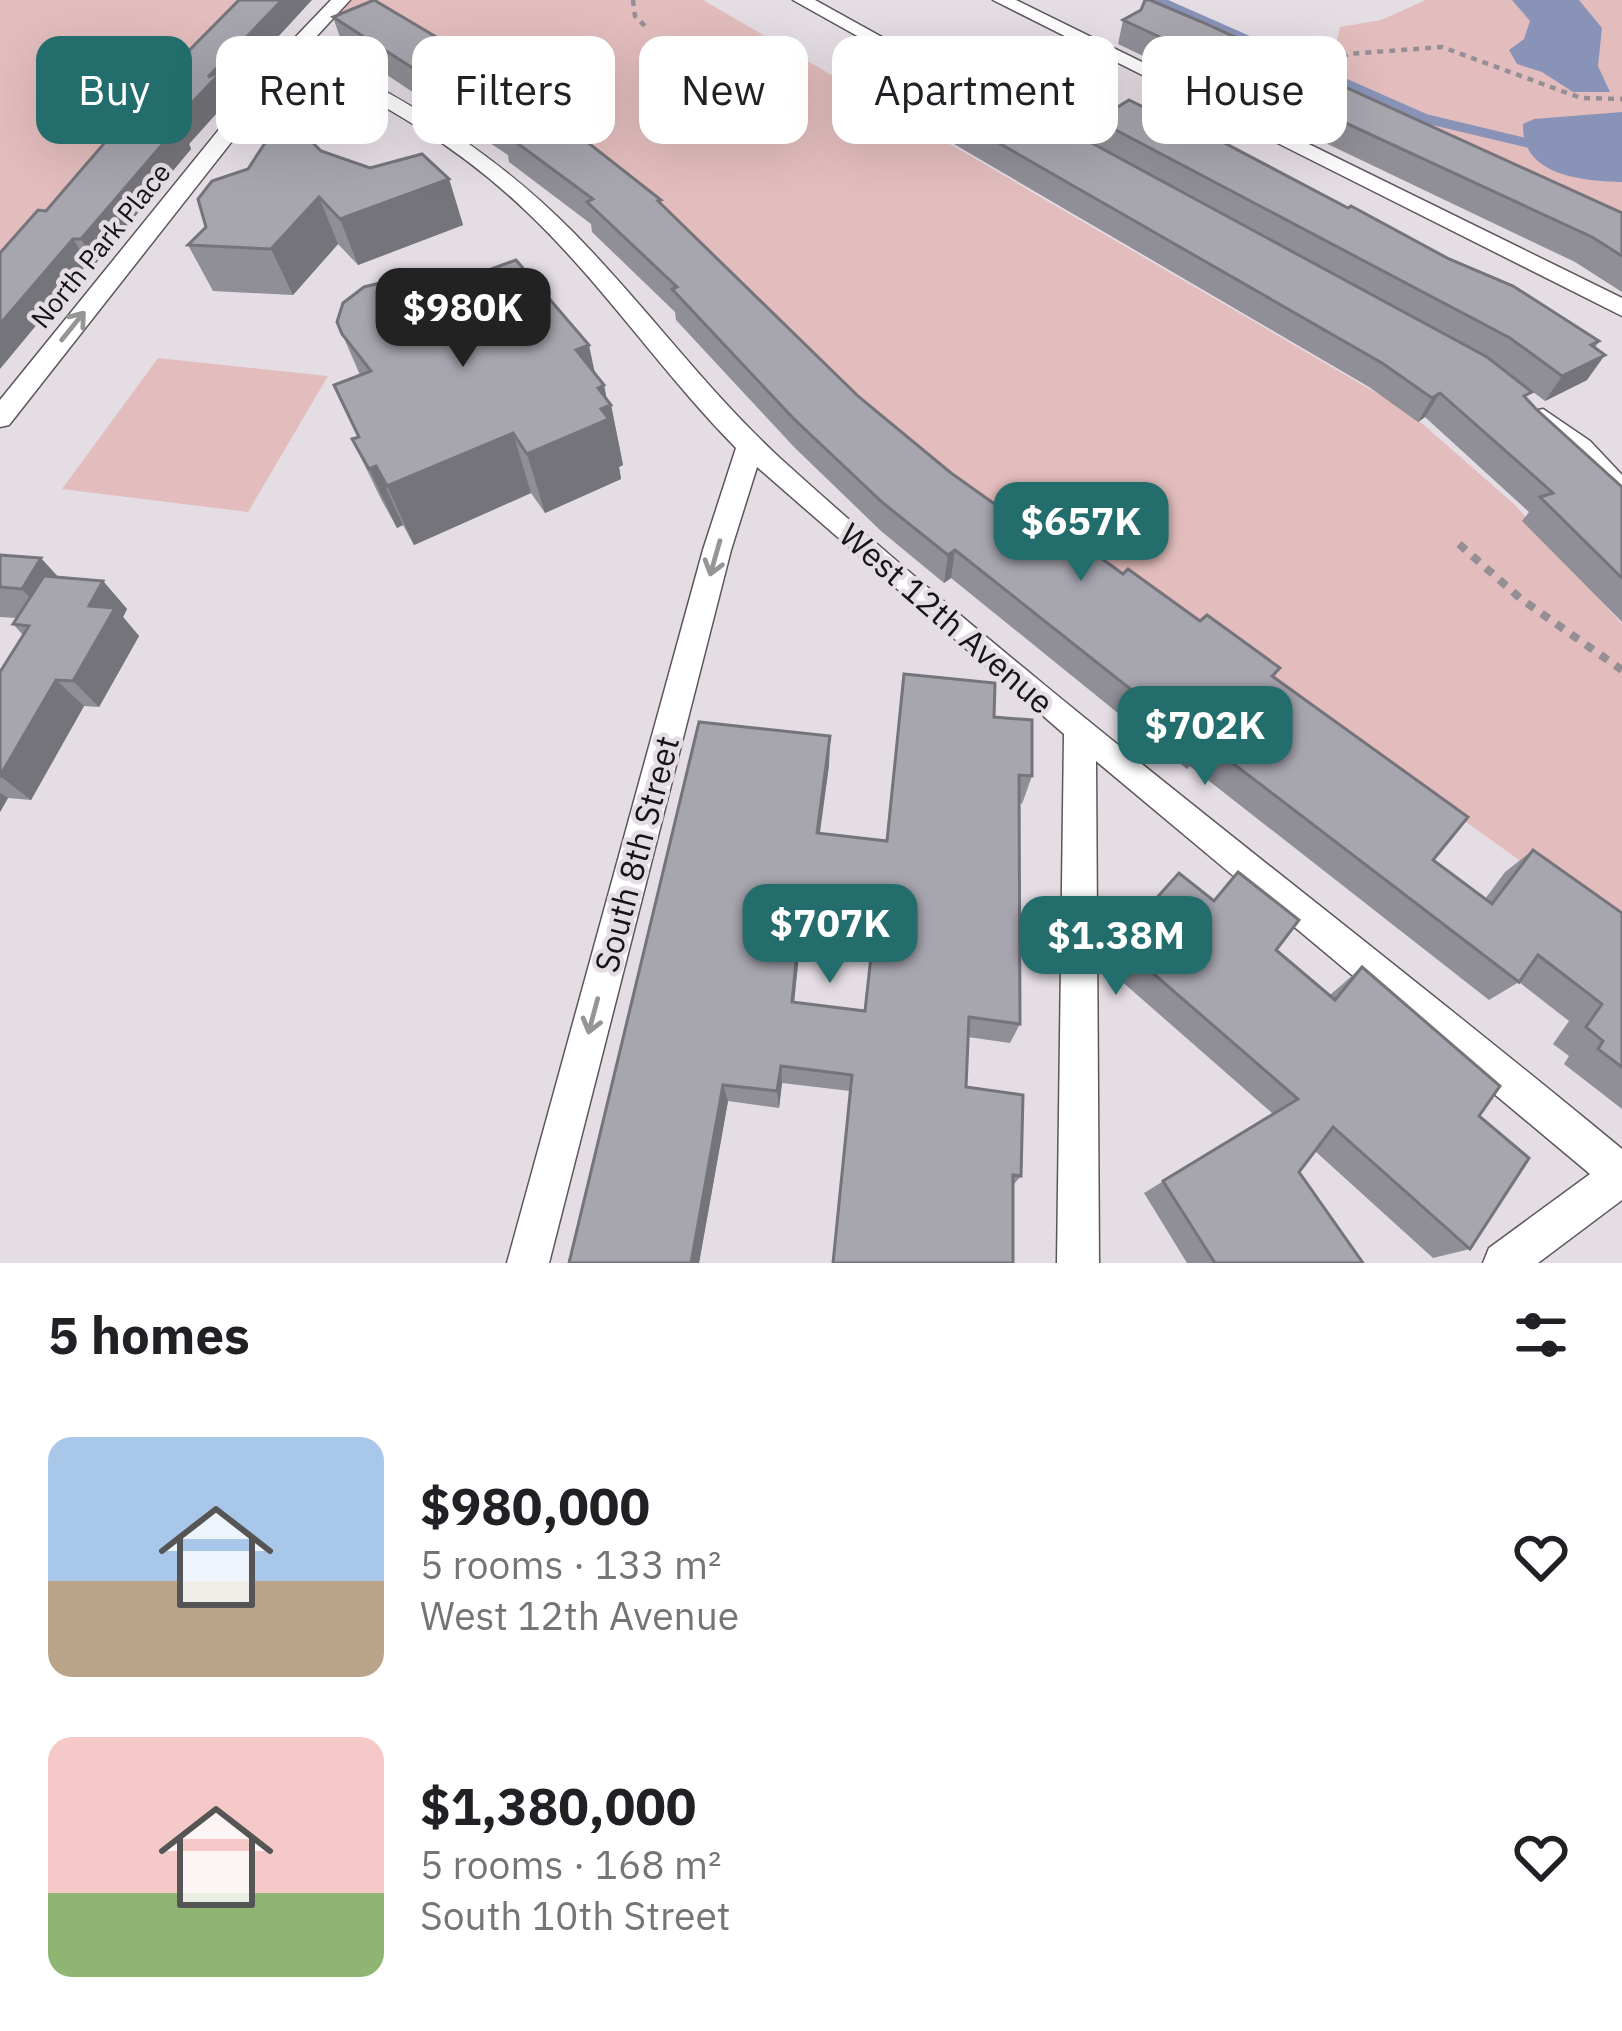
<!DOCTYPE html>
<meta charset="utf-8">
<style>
:root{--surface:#fff;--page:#f2f2f2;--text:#202124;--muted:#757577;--accent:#236e6c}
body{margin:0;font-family:"IBM Plex Sans",sans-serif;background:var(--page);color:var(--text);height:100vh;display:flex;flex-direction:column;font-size:45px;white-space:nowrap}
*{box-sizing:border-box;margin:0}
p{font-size:39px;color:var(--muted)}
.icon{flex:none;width:66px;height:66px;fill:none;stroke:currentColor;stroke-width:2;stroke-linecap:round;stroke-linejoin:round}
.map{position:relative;height:1263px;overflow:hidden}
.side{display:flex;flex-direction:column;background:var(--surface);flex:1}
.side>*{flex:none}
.hud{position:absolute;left:36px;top:36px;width:1551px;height:108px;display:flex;gap:24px}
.price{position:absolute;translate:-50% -102px;padding:0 27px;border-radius:24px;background:var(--accent);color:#fff;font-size:39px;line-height:78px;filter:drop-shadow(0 3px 6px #0008)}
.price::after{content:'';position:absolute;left:50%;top:72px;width:36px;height:27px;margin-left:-18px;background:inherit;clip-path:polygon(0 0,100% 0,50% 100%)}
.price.on{background:#222;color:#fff}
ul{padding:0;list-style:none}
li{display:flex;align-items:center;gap:36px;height:300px;padding:0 48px}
li span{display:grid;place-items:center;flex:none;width:336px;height:240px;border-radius:24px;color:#555}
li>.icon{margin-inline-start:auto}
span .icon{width:144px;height:144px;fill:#fffc;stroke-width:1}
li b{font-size:51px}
h2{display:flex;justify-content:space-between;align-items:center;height:144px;padding:0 48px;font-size:51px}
.tag{padding:0 42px;border-radius:24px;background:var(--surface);box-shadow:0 12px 48px #0002;font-size:42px;line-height:108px}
.tag.on{background:var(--accent);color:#fff}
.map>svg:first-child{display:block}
.green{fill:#e3bdbd}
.water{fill:#8893b7}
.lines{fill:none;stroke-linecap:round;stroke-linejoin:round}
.stream{stroke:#8893b7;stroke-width:9}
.street-casing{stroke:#5c565c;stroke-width:3}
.path-far1{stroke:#948f94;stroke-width:4.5;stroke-dasharray:6 6;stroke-linecap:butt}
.path{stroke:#948f94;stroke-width:8;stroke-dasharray:9 9;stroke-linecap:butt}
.street{fill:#fff;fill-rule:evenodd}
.wall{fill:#908e96;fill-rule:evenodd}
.shaded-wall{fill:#75747a}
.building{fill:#a7a5ae;stroke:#75747a;stroke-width:3;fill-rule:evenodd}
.oneway{stroke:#969596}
.labels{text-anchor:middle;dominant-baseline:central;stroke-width:9;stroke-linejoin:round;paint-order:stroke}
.far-street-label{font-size:27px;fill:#161416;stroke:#e4dde4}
.street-label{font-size:33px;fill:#161416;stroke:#e4dde4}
</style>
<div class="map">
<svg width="1622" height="1263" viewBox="0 0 1622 1263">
<rect width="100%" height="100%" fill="#e4dde4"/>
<g class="green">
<path d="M0,0H263L0,289Z"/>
<path d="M341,0H703L1409,412L1515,505L1622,624V934L1118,572L957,501L389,29L329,12Z"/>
<path d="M1426,0H1622V242L1326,95L1340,27L1381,20Z"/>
<path d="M158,358L328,376L248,512L62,489Z"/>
</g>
<g class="water">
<path d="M1512,0H1579L1602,28L1598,66L1610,92H1573L1542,72L1517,64L1509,50L1524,39L1530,21Z"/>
<path d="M1622,112V182C1582,181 1521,176 1523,124L1534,119Z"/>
</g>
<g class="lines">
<path class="stream" d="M1157,0L1427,119L1540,146"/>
<defs>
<g id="street">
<path d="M331,0H350L304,50C404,96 495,153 573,232C645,305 705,389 781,459C1049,702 1343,918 1622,1149V1200L1538,1263H1483L1489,1248L1590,1174L1096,761L1099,1263H1057L1064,734L757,467L731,550L549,1263H507L703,550L736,448C662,373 603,284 527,212C460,147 379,100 295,61L9,425L0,427V400L285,48Z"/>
<path d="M793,0H815L1028,118L1011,122Z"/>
<path d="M993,0H1016L1622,298V316Z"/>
<path d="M1543,409L1590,441L1622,475V503L1612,500L1572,455L1534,425L1530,418L1534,411Z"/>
</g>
</defs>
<use href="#street" class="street-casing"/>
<g class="path-far1">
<path d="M633,0L635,16L649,30"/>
<path d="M1331,91L1340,59L1348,54L1442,47L1581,98L1622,99"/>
</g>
<path class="path" d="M1459,544L1521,599L1622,670"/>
<use href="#street" class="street"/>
</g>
<g class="wall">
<path d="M333,17L662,206L859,397L951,473L1020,522L1123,574L1280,668L1274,678L1433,860L1485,899L1505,872L1533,850L1622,913V1109L1564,1064L1569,1056L1553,1044L1569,1021L1519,982L1489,1000L1190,766L1187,769L951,578L944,583L881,531L794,447L676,320L675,312L592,232L591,224L509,162L508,155L343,46Z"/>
<path d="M1123,20L1622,213V292L1575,262L1118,44Z"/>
<path d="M230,89L233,95L189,144L191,149L96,263H88L46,211Z"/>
<path d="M950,115L1070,137L1092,144L1097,120H1170L1599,341L1595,348L1587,380L1545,401L1491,360L1536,409L1622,487V622L1522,521L1529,512L1425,417L1418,422L1369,387L947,140Z"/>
<path d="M321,151L370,168L449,179L463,225L358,265L338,244L293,295L213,291L188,245L206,227L248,169Z"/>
<path d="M434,290L594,372L604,385L607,401L611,405L623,465L619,467L621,479L545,513L531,493L414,545L403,525L397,528L381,499L352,439L359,437L360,375L337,322Z"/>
<path d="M0,555L59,578L103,581L127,609L123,617L139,636L99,707L84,706L31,800L8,798L0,812V672L23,635L13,624L17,618L0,617Z"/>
<path d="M994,717L1032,776L1022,804L1020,803V1024L1010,1043L968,1037L966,1087L1021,1176L1013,1185L850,1091L782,1083L779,1108L728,1101L699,1263H569L830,736L829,765L820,833L886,841ZM802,925L873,934L864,1011L794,1002Z"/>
<path d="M1214,901L1330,995L1362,967L1479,1116L1470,1249L1433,1258L1315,1151L1299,1172L1363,1263H1187L1144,1193L1273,1114L1102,964L1117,942Z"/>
</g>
<g class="shaded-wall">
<path d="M282,0H312L230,89L233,95L189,144L191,149L96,263L81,239L208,77Z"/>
<path d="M449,179L463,225L358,265L340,219Z"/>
<path d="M319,197L338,244L293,295L271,249Z"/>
<path d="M73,239L88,263L0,369V324Z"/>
<path d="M589,345L598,388L604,385L608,406L611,405L623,465L619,467L621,479L545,513L527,454L576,350Z"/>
<path d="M1605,355L1587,380L1545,401L1562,376Z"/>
<path d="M1440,393L1425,417L1418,422L1432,398Z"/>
<path d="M513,433L531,493L414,545L387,486Z"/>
<path d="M376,466L403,525L397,528L369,469Z"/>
<path d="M955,550L951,578L944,583L948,555Z"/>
<path d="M41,558L71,591L53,622L22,589Z"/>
<path d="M103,581L127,609L123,617L139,636L99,707L73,681L89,606Z"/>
<path d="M56,680L84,706L31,800L0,776Z"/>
<path d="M830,736L829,765L816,858L817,833Z"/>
<path d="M0,793L8,798L0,812Z"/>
<path d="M802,901V925L792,1022V1002Z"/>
<path d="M781,1066L782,1083L779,1108L777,1091Z"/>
<path d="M723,1085L728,1101L699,1263H691Z"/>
</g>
<g class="building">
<path d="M239,0H282L208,77L222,71L172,124L179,125L81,239H73L0,324V253L38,210L46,211L150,90Z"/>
<path d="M374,0L507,79L661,200L658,201L859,397L951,473L1020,522L1035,510L1123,574L1128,569L1200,621L1207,615L1280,668L1272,676L1468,817L1433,860L1492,904L1533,850L1622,913V1067L1598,1049L1603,1041L1586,1027L1602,1004L1538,955L1519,982L1205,742L1201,745L955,550L948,555L883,503L793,418L672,289L677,287L587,202L593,199L502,132L508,129L333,17Z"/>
<path d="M1145,0H1150L1202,22L1622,213V256L1592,237L1123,20L1141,10Z"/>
<path d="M988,94L1070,137L1075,134L1487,357L1532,392L1524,396L1536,409L1622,487V578L1540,497L1553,493L1440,393L1432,398L1382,363L950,115Z"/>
<path d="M1129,100L1170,120L1175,117L1348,208L1351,206L1449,259L1513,286L1599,341L1591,345L1605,355L1562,376L1510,338L1097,120Z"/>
<path d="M285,136H306L321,151L370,168L422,154L449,179L340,219L319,197L271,249L188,245L206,227L198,199L212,181L248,169L265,143Z"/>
<path d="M516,260L589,345L576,350L604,385L598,388L611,405L601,409L609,419L527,454L513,433L387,486L376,466L369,469L352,439L359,437L334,385L371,371L342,334L337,322L343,303L364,287L392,280L420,281L434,290Z"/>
<path d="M0,555L41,558L22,589L0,587Z"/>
<path d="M44,576L103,581L89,606L115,608L73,681L56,680L0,776V672L29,626L13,624Z"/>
<path d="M904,674L995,683L994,717L1032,720V776L1019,775L1020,1024L969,1017L966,1087L1023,1095L1021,1176L1013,1175V1263H833L852,1075L781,1066L777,1091L723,1085L691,1263H569L699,722L830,736L817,833L887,841ZM802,901L876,911L865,1011L792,1002Z"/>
<path d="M1238,872L1299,920L1276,950L1335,1000L1362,967L1500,1086L1479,1116L1529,1158L1470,1249L1333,1127L1299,1172L1363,1263H1215L1163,1181L1298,1099L1117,942L1179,873L1214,901Z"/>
</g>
<defs><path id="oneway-shaft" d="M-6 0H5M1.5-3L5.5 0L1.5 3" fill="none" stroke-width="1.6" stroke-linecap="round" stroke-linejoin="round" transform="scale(3)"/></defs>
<g class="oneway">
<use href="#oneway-shaft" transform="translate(73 326) rotate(-51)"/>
<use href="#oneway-shaft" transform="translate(715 558) rotate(106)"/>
<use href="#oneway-shaft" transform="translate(593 1016) rotate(105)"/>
</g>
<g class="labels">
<g class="far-street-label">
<text transform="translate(100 245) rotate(-51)">North Park Place</text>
</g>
<g class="street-label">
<text transform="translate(947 618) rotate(41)">West 12th Avenue</text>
<text transform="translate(636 854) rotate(-75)">South 8th Street</text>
</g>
</g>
</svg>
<b class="price on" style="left:463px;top:370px">$980K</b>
<b class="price" style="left:1081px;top:584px">$657K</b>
<b class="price" style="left:1205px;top:788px">$702K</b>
<b class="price" style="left:830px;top:986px">$707K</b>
<b class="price" style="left:1116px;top:998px">$1.38M</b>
<div class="hud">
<a class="tag on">Buy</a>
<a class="tag">Rent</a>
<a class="tag">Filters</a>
<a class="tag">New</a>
<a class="tag">Apartment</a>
<a class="tag">House</a>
</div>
</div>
<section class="side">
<h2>5 homes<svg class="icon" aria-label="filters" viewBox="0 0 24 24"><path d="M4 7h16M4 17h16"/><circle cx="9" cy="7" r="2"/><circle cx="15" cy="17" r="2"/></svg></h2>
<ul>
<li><span style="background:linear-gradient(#a9c7e8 60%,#b9a48a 0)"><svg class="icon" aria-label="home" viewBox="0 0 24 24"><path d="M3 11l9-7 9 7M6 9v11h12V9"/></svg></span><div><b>$980,000</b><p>5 rooms · 133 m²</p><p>West 12th Avenue</p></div><svg class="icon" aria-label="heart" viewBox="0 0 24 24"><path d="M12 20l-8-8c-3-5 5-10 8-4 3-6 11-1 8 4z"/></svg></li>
<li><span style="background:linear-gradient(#f6c9c9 65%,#8fb573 0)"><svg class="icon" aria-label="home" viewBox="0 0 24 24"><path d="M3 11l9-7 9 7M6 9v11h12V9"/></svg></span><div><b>$1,380,000</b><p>5 rooms · 168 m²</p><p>South 10th Street</p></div><svg class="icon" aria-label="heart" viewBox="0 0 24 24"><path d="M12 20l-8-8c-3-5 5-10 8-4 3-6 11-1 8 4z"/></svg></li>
</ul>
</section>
